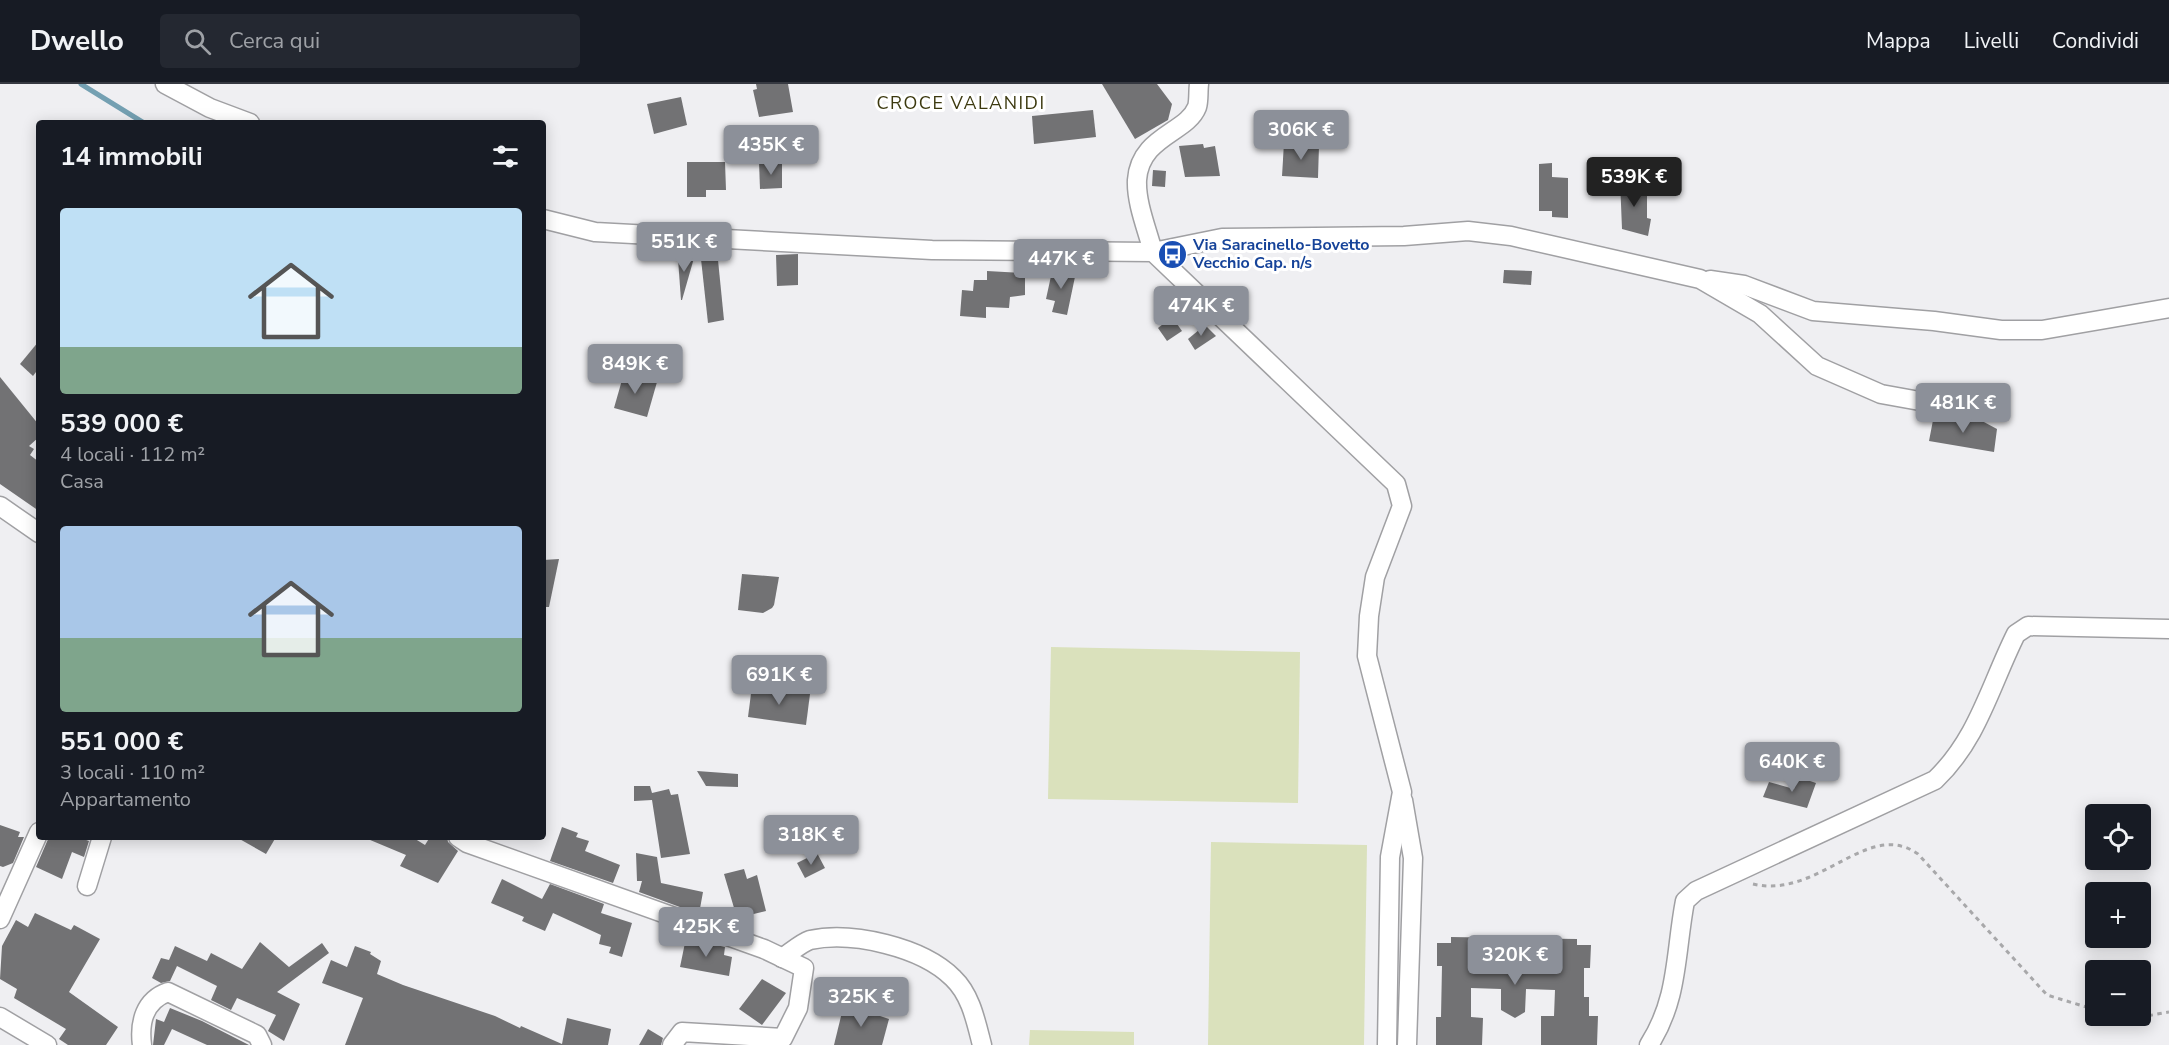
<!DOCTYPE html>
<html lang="it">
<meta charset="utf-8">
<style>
:root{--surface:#171b24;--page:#242831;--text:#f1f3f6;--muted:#9ea1a6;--line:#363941;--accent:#8c9099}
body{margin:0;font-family:"Nunito Sans",sans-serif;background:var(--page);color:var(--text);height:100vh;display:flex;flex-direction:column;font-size:22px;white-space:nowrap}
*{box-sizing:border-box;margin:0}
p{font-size:20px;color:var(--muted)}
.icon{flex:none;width:33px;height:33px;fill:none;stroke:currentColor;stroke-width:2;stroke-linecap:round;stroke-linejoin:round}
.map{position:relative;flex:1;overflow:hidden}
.drawer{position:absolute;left:36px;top:36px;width:510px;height:720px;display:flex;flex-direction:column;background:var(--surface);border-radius:6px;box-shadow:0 3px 15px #0003}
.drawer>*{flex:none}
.buttons{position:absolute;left:2085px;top:720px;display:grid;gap:12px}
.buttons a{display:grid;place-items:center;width:66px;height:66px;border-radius:6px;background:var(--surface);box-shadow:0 3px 15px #0003;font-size:30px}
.price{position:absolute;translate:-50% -51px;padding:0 14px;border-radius:6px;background:var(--accent);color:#fff;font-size:20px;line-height:39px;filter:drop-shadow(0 2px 3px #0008)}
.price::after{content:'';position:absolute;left:50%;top:36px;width:18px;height:14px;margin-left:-9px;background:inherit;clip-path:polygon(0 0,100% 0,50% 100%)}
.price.active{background:#222;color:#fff}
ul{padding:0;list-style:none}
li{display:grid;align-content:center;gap:12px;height:318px;padding:0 24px}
li span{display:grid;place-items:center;height:186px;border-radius:6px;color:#555}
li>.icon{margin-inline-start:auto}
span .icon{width:108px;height:108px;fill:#fffc;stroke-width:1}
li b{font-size:26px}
h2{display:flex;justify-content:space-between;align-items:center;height:72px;padding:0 24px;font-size:26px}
header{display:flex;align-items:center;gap:36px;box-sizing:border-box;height:84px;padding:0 30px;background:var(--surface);border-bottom:2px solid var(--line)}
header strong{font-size:28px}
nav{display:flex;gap:33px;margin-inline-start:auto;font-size:21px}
.search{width:420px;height:54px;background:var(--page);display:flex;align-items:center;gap:15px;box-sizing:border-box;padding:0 21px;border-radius:6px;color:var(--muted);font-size:22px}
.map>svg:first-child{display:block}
.green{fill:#dae1bc}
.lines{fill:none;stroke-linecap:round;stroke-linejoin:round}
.stream{stroke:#74a0b2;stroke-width:5}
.building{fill:#727274}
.minor-casing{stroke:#a0a0a3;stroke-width:21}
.path{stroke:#a8a8aa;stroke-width:3;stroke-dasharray:4.5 4.5;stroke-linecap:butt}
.minor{stroke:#fff;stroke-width:18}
.labels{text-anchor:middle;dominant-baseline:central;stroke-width:6;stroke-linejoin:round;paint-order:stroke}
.transit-label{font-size:16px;font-weight:bold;fill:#164399;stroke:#fff;text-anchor:start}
.neighbourhood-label{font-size:18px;letter-spacing:1.5px;fill:#3c390f;stroke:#fff}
</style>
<header>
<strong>Dwello</strong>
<div class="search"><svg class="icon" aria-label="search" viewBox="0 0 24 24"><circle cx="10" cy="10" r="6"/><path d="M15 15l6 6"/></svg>Cerca qui</div>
<nav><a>Mappa</a><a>Livelli</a><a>Condividi</a></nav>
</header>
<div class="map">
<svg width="2169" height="961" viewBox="0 0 2169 961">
<rect width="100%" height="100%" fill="#efeff2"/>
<g class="green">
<path d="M1051,563L1300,568L1298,719L1048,715Z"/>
<path d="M1211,758L1367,761L1364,961H1208Z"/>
<path d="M1030,946L1134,948V961H1029Z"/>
</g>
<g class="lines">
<path class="stream" d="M81,0L144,39"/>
</g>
<g class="building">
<path d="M756,0H788L793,28L759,33L753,6L757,5Z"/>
<path d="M1102,0H1157L1172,20L1168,36L1135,55Z"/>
<path d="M681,13L687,41L654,50L647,20Z"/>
<path d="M1093,26L1096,53L1034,60L1032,32Z"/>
<path d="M1284,59L1319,61L1318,94L1282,92Z"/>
<path d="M1203,60L1204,64L1215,62L1220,92L1185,93L1179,62Z"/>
<path d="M687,78H725L726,106H706V113H687Z"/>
<path d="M759,78L782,80V104L760,105Z"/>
<path d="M1552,79V93L1568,94V134L1552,133V127H1539V80Z"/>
<path d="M1153,86L1166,87L1165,103L1152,102Z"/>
<path d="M1620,95H1637L1636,110L1647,111V134L1651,135L1648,152L1622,145Z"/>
<path d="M700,166H717L724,236L708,239Z"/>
<path d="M798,170V201L777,202L776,171Z"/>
<path d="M694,174L682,216H681L678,175Z"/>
<path d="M1053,183L1076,188L1067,231L1052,228L1055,217L1046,215Z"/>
<path d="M1504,186L1532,187L1531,201L1503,199Z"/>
<path d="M987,187L1025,189V211L1010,213L1009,224L986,223V234L960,232L962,206L973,207L974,196H987Z"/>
<path d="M1172,233L1182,247L1167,257L1158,244Z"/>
<path d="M1205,241L1216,252L1195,266L1188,255Z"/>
<path d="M39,257V284L33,292L20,280Z"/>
<path d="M624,289L657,298L647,333L614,324Z"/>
<path d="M0,293L39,341V353L29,362L34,365L30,371L39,378V427L0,400Z"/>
<path d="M1934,331L1973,338L1982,337L1997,345L1994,368L1929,357Z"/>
<path d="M559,475L549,523H543V476Z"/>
<path d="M742,490L779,493L774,521L772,524L763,529L738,526Z"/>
<path d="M752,602L810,610L806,641L748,633Z"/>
<path d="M697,687L738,690V703L706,702Z"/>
<path d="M1798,693L1816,699L1807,724L1763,713L1769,698L1794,705Z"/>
<path d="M634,702H650L652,709L669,705L671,711L678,710L690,770L661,774L652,716L634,717Z"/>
<path d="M0,741L20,748L18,753H24L13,779L3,783L0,782Z"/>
<path d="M562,743L578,749L576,753L589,757L585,767L620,781L613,799L550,777Z"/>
<path d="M49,753H78L89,757L84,773L72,768L62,795L36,783Z"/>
<path d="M236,753H276L266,770Z"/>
<path d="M363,753H412L425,761L430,753H447L448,758L458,767L438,799L400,782L406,771Z"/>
<path d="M636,769L657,773L661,799L703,808L699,830L639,808L642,797H637Z"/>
<path d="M817,769L825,784L805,794L797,779Z"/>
<path d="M744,785L747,795L757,791L766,827L737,834L724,790Z"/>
<path d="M502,795L542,815L550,800L604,820L601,829L632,839L622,873L609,869L611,863L599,860L601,851L553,829L545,847L522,837L524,833L491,819Z"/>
<path d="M35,829L71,846L74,841L100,855L69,908L118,943L106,961H68L59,955L66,945L14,914L17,905L0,895L2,862L16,836L28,843Z"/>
<path d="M1451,853L1577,855V861H1591L1590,884H1584V913H1589V932H1598L1597,961H1541V932H1554L1555,906L1526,905L1525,928L1515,934L1501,926V905L1471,904V933L1483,934L1482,961H1436V933H1441L1442,882H1437V859H1451Z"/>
<path d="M686,854L725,863L724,871L732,873L729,892L680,883Z"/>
<path d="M260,858L289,883L322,859L329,869L277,908L300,920L284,957L268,947L276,931L237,914L231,926L211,916L217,902L177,882L170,897L161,899L152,894L161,874L169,876L175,862L207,877L211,869L242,885Z"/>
<path d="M355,862L371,868L370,870L381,877L377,890L403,901L495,932L520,944L521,942L562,960L567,934L611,945L608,961H345L363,914L322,899L331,876L347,883Z"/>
<path d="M762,895L786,909L762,941L739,925Z"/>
<path d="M844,920L889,935L882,961H834Z"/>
<path d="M170,924L202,937L249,961H207L172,945L164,961H153L156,935L164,938Z"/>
<path d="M648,945L663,954L661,961H639Z"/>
</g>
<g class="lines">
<defs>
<g id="minor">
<path d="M165,0L210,24L250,39"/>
<path d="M1199,0C1198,7 1199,17 1197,23C1187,49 1140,52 1137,96C1136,119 1147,145 1153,168L1222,154L1404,152L1468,147L1511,152L1700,195L1760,230L1817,282L1881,310L1975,327"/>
<path d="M543,135L595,148L932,166L1153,168L1396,400L1402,422L1375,493L1369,532L1367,572L1402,708L1390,773L1387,961"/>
<path d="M1710,196L1744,201L1813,227L1934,237L2001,246H2042L2169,224"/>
<path d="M0,422L39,449"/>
<path d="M1403,716L1413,774L1407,961"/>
<path d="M458,753L467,759L764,865L804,884L798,924L783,954L682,948L672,961"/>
<path d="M87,802L102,753"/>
<path d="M0,835L39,748"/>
<path d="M782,874C790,869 801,859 810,856C852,847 922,863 953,894C971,911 976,938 982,961"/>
<path d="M0,933L47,961"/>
<path d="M142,961C139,938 145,916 168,908L257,951L262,961"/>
<path d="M1649,961C1679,914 1675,869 1685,817L1696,807L1935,696C1978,655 1990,602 2016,550L2028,542L2169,545"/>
</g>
</defs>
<use href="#minor" class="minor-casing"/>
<g class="path">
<path d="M1753,800C1811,814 1857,751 1901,762C1907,763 1913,767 1918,770L2047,911L2096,926"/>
<path d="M2113,932L2130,935L2169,928"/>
</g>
<use href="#minor" class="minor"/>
</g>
<defs>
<symbol id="bus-disc" viewBox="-11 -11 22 22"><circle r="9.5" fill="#1a4fb4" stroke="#fff"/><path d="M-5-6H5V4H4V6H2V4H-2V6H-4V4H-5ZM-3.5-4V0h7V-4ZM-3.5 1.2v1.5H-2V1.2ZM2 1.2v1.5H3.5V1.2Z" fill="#fff"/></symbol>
</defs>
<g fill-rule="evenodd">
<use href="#bus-disc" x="1156" y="154" width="33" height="33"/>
</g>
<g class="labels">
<g class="transit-label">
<text x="1193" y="161">Via Saracinello-Bovetto<tspan x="1193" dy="18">Vecchio Cap. n/s</tspan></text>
</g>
<g class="neighbourhood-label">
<text x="961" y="19">CROCE VALANIDI</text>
</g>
</g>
</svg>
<div class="buttons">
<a><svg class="icon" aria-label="locate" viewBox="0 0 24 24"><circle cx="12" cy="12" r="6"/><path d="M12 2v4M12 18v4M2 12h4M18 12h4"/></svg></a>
<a>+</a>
<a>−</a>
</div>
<b class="price" style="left:1301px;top:77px">306K €</b>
<b class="price" style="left:771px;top:92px">435K €</b>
<b class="price active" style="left:1634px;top:124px">539K €</b>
<b class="price" style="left:684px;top:189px">551K €</b>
<b class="price" style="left:1061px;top:206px">447K €</b>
<b class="price" style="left:1201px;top:253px">474K €</b>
<b class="price" style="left:635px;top:311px">849K €</b>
<b class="price" style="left:1963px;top:350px">481K €</b>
<b class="price" style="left:779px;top:622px">691K €</b>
<b class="price" style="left:1792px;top:709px">640K €</b>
<b class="price" style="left:811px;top:782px">318K €</b>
<b class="price" style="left:706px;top:874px">425K €</b>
<b class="price" style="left:1515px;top:902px">320K €</b>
<b class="price" style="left:861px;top:944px">325K €</b>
<section class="drawer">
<h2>14 immobili<svg class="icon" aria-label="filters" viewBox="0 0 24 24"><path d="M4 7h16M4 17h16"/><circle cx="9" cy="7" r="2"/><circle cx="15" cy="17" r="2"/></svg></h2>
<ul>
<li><span style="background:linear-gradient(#bfe0f5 75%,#7fa58c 0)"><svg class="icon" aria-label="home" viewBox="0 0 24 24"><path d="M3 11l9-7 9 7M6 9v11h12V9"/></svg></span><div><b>539 000 €</b><p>4 locali · 112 m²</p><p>Casa</p></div></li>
<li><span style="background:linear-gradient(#a9c7e8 60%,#7fa58c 0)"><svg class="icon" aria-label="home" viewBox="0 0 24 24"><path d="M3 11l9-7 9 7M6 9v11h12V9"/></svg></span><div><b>551 000 €</b><p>3 locali · 110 m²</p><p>Appartamento</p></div></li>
</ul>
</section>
</div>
